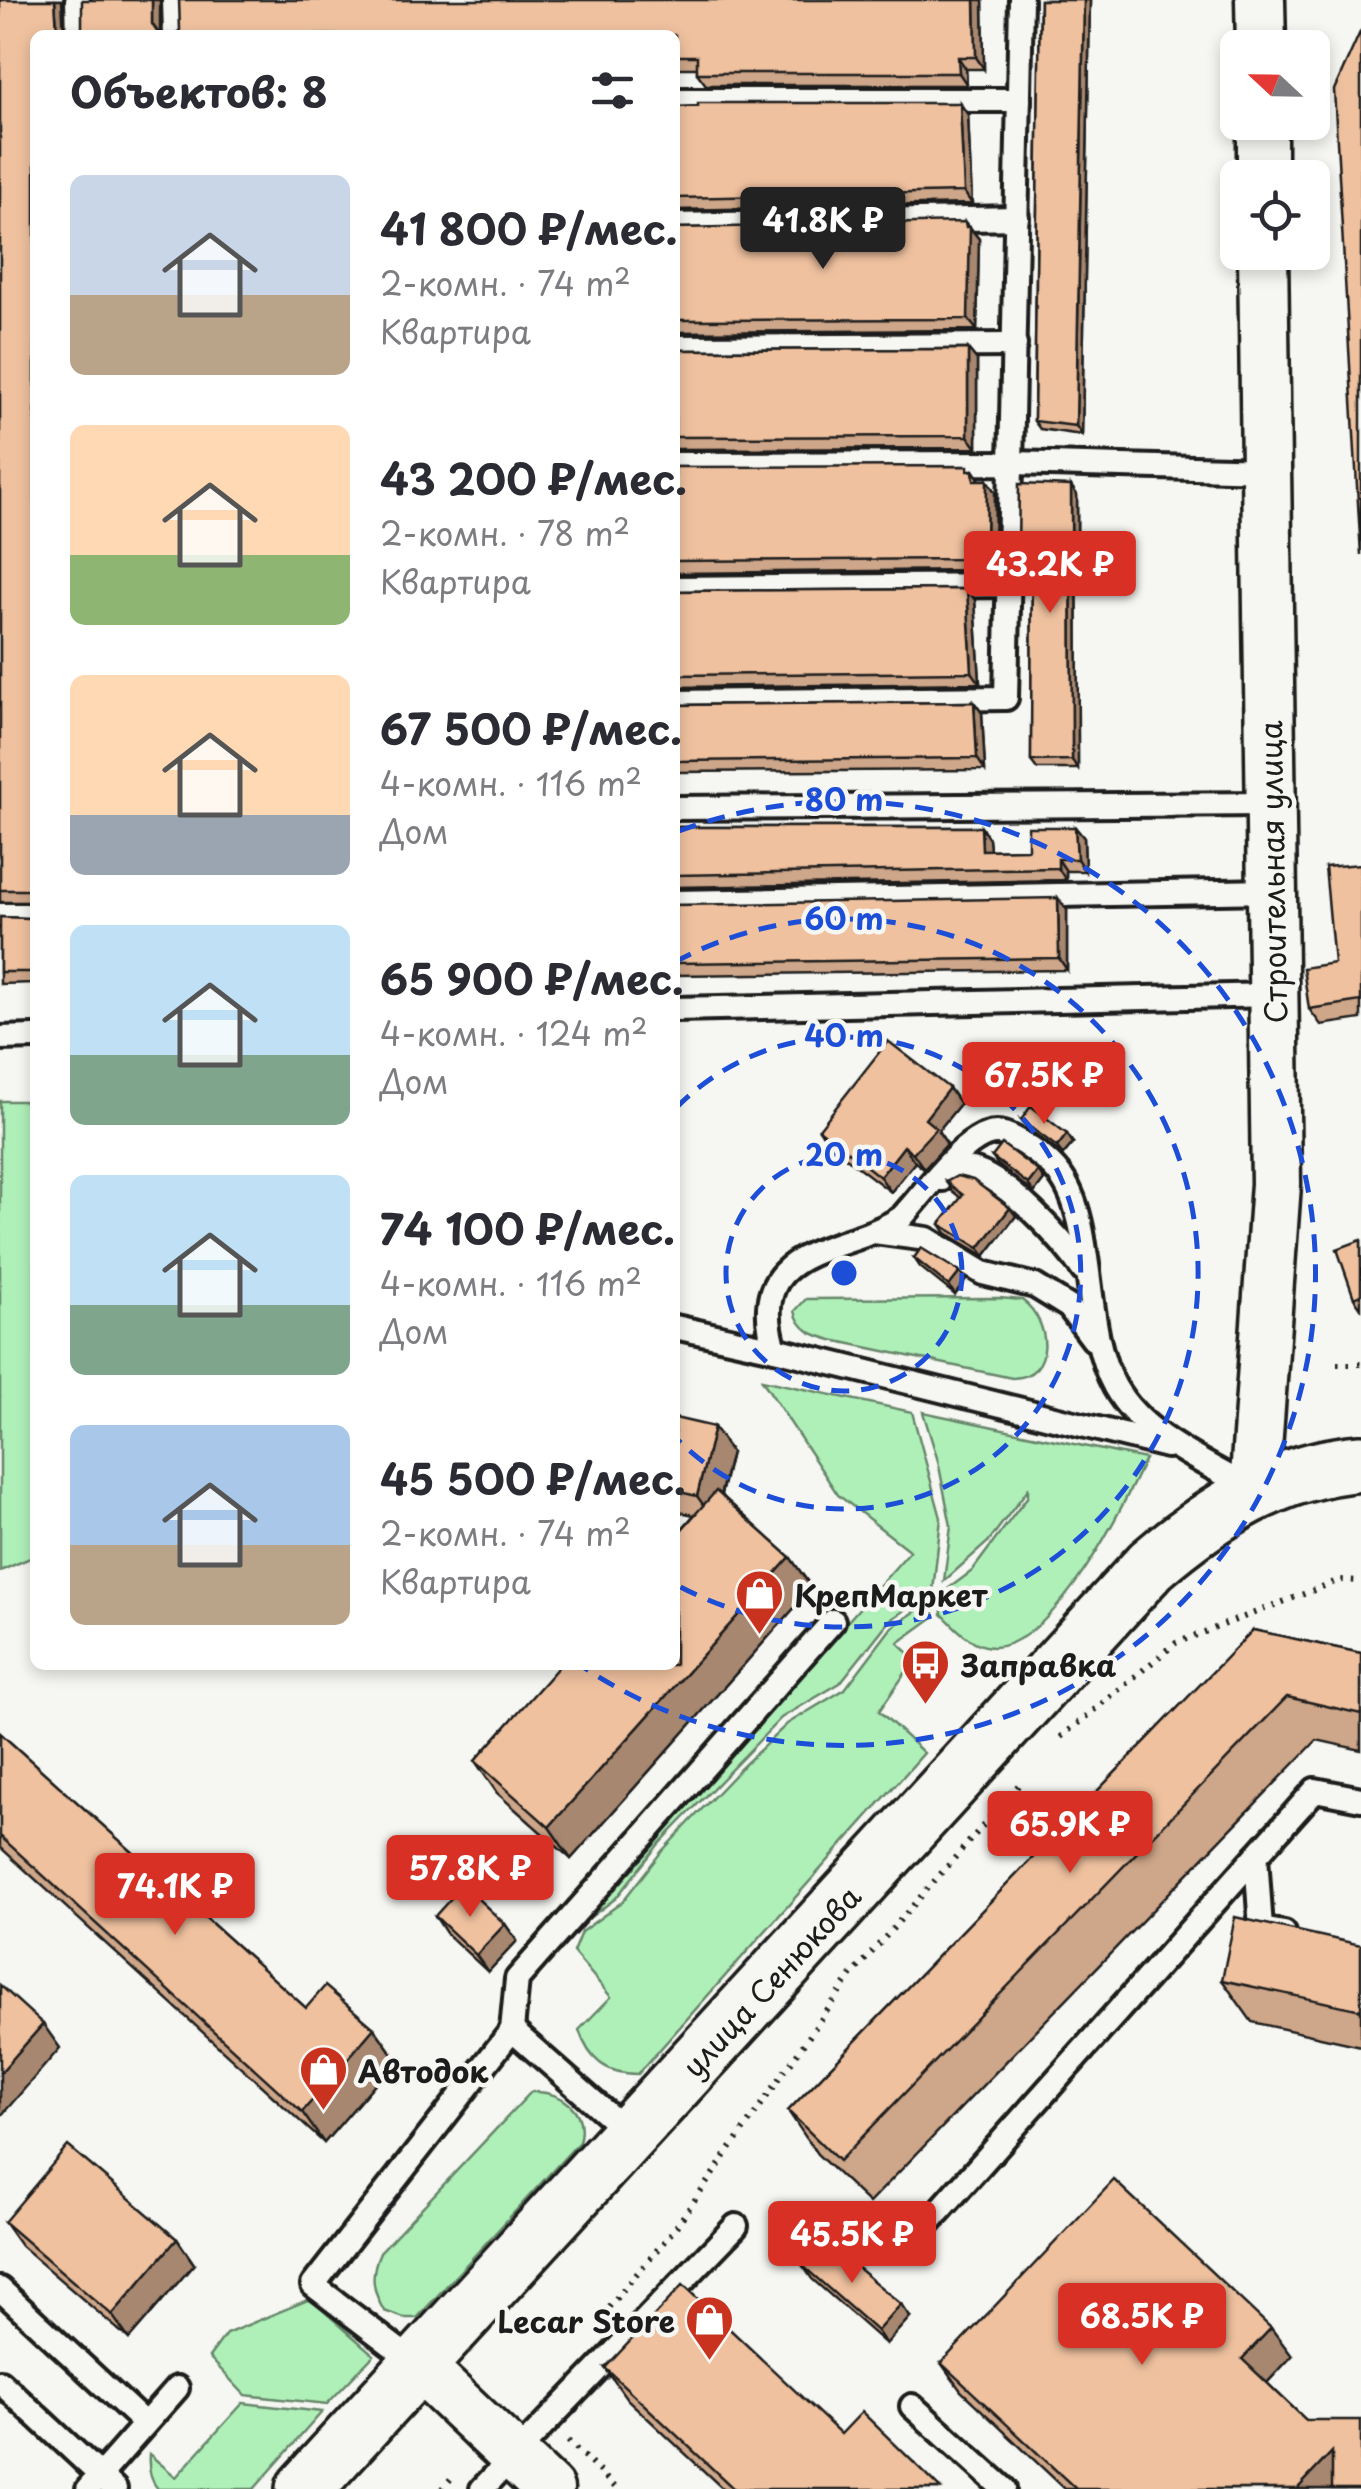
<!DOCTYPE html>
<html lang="ru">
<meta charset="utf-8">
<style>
:root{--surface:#fff;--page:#f2f2f3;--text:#2b2b33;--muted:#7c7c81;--accent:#d93025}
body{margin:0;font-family:"Playpen Sans",sans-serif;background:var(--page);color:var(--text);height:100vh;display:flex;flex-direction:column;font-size:38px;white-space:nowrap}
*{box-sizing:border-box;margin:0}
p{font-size:32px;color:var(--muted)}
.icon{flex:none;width:55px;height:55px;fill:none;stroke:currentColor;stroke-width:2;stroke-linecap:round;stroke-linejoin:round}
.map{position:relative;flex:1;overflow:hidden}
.panel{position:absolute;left:30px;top:30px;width:650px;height:1640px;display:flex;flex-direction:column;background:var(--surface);border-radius:15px;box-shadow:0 5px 15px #0003}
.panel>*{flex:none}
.needle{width:65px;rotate:292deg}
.buttons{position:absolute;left:1220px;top:30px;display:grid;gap:20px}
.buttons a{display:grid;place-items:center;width:110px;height:110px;border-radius:15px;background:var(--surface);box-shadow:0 5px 15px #0003;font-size:50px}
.price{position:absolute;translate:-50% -85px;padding:0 22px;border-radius:10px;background:var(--accent);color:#fff;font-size:32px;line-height:65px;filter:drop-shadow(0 2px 5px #0008)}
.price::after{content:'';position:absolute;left:50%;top:60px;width:30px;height:22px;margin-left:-15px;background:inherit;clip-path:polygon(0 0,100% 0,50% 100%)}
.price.active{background:#222;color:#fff}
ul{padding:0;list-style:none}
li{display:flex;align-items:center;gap:30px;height:250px;padding:0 40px}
li span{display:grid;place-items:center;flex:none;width:280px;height:200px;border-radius:15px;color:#555}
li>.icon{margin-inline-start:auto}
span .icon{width:120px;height:120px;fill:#fffc;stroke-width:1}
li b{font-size:42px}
h2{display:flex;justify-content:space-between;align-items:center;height:120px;padding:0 40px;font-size:42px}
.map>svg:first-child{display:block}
.green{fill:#aff0b9;stroke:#66866a;stroke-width:2.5}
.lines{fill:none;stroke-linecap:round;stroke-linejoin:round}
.lane-casing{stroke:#1c1c1c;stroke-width:30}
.street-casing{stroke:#1c1c1c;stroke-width:55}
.secondary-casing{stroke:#1c1c1c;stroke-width:62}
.path{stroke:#1c1c1c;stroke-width:6;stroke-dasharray:2.5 8;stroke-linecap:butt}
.lane{stroke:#f6f6f2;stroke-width:22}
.street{stroke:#f6f6f2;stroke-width:48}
.secondary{stroke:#f6f6f2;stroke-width:55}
.wall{fill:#cea689;stroke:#1c1c1c;stroke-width:2.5}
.shaded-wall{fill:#a7876f;stroke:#1c1c1c;stroke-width:2.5}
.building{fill:#efc19f;stroke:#1c1c1c;stroke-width:2.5}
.ring{fill:none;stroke:#1d4ed8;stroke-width:5;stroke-dasharray:18 12}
.labels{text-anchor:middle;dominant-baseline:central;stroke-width:9;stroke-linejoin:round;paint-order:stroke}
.street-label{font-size:30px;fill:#1c1c1c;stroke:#f6f6f2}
.poi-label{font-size:30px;font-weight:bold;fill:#1c1c1c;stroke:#f6f6f2;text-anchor:start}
.centre{fill:#1d4ed8;stroke:#f6f6f2;stroke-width:5}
.ring-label{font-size:30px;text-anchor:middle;font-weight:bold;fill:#1d4ed8;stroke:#f6f6f2;stroke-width:9;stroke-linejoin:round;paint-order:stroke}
</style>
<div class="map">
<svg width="1361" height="2489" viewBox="0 0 1361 2489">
<rect width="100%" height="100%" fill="#f6f6f2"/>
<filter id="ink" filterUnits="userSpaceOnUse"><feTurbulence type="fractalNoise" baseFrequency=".01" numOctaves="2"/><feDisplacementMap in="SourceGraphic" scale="20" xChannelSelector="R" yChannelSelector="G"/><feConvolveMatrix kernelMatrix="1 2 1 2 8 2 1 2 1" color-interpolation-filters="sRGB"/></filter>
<g filter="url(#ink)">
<g class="green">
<path d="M0,1101H35V1556L0,1571Z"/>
<path d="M999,1298L1022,1300C1051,1321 1056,1377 1012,1378L832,1340C814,1335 800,1331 795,1311L806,1299Z"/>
<path d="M762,1380L912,1412L941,1518L933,1591L889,1621L840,1683L781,1718L658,1845L616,1898L577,1927L910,1551L838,1495Z"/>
<path d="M923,1412L1145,1459C1122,1509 1056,1644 994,1647C972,1647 956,1628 942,1614L941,1594L972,1571L1028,1496V1489L988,1542L944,1581L951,1526L938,1461Z"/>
<path d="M933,1600L934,1617L898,1643L915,1659L879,1711L924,1753L638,2074C606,2074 589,2060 579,2030L611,1997L573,1952L581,1932L622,1902L662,1851L741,1768L787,1724L845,1689L892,1627Z"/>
<path d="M531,2092C561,2091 588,2109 579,2142L417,2318H404L384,2311C372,2290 370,2274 380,2252Z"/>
<path d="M310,2299L374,2355L327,2404L245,2395L209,2357L226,2334Z"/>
<path d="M243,2403L322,2412L254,2489H158C149,2479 148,2467 149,2454L176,2477Z"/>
</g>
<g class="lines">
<defs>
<g id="lane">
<path d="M77,0L78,35"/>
<path d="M174,0L175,35"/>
<path d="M675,100H1019"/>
<path d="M675,225L1017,218"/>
<path d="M675,347L1015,345"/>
<path d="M675,464L1013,463L1266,470"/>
<path d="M675,588L1010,585"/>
<path d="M675,702L1006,698L1021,0"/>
<path d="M675,808L1271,804"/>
<path d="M675,902L1272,891"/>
<path d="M0,915H35"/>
<path d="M675,1009L1273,995"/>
<path d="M0,1038L35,1037"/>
<path d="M942,1179C951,1173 960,1168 972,1170C1007,1179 1063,1240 1083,1270"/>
<path d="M874,1232L927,1239L983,1273L1035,1286L1069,1307L1093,1339"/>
<path d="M675,1327L775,1349L1167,1446"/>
<path d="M775,1349C742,1242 847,1255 902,1217C923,1194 951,1155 976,1140C995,1128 1007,1133 1024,1144C1037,1153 1050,1162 1059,1174C1097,1221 1081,1327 1115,1387C1144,1438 1206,1462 1254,1491"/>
<path d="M1284,1933L1261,1929L1256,1856L1315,1790L1361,1799"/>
<path d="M512,2030L517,1979L833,1621"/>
<path d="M925,2227L1256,1856"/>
<path d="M0,2289L145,2424"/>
<path d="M418,2365L313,2285L512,2030L630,2134"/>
<path d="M0,2382L115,2489"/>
<path d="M912,2406L1004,2489"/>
<path d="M88,2489L177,2388"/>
<path d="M482,2489L736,2226"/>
</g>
<g id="street">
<path d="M1260,0L1261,48"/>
<path d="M1262,122V178"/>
<path d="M1254,1491L1276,1184L1263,252"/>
<path d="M418,2365L549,2489"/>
</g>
<g id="secondary">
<path id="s1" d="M304,2489L1151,1565C1213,1512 1277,1470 1361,1463"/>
</g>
</defs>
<use href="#lane" class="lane-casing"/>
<use href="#street" class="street-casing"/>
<use href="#secondary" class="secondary-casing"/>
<g class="path">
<path d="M1337,1364H1361"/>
<path d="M1061,1737L1176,1643L1340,1580L1361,1581"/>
<path d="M602,2315L673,2231L852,1975L1023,1780"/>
<path d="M568,2441L617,2489"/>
<path d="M442,2489L454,2475"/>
</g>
<use href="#lane" class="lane"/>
<use href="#street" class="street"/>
<use href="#secondary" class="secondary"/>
</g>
<g class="wall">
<path d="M0,0H62L64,34L35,35V902H0Z"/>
<path d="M983,0L984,69H966L967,85H706L697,73V68H675V35Z"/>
<path d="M1040,0H1090L1082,435L1040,429L1034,421Z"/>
<path d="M675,107L968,115L972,204L675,210Z"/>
<path d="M970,227L979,239L977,330L675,332V228Z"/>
<path d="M968,349L977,360V448L675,449V350Z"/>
<path d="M675,467L973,470L980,480H987L995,492L994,557H973L974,570L675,573Z"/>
<path d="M1071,486L1077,495L1078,769H1037L1031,761L1032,556H1024L1018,548Z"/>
<path d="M967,589L975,600L980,683L675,687V591Z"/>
<path d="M974,702L982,713L985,770L675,772V705Z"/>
<path d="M675,827H981L989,839L990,850L1028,849L1075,827L1084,838L1085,871H1066V880L675,887Z"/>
<path d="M1361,864V1019L1321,1025L1309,1009L1334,963Z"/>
<path d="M675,905L1067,910V970L675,975Z"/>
<path d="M35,913V983L0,984V917L27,918Z"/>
<path d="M949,1088L960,1104L938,1131L947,1144L924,1169L915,1162L891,1192L829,1145L819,1129Z"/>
<path d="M1021,1120L1073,1143L1063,1155L1027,1128Z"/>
<path d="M992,1157L1038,1171L1044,1180L1034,1193L998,1165Z"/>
<path d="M946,1182L1016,1216L985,1256L946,1233L940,1224L961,1198L952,1191Z"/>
<path d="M1361,1240V1308L1354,1298Z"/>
<path d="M914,1258L960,1272L966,1280L955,1295L920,1267Z"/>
<path d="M675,1418L731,1452L721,1495L790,1557L812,1588L571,1859L497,1793L475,1761L694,1515L675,1511Z"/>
<path d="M1253,1630L1361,1653V1750L1317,1740L869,2203L817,2154L788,2111Z"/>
<path d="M0,1733L306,2008L374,2028L396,2059L324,2143L0,1847Z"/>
<path d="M435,1916L505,1924L517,1941L488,1972L446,1933Z"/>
<path d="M1361,1945V2046L1252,2022L1222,1980Z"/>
<path d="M4,2222L177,2239L194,2264L129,2339L21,2246Z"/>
<path d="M803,2266L910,2317L886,2344L812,2279Z"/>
<path d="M1292,2356L1267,2383L1306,2420L1361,2489H1065L961,2391L941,2363Z"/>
<path d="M605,2368L841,2434L941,2489H723L627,2399Z"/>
</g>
<g class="shaded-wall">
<path d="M55,0H62L64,35L57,30Z"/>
<path d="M152,0H160V35L152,24Z"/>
<path d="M975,0H983L984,69L976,57Z"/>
<path d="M1084,0H1090L1082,435L1076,426Z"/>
<path d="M958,57L966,69L967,85L959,73Z"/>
<path d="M960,103L968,115L972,204L964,192Z"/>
<path d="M965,222L979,239L977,330L968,319Z"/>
<path d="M968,349L977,360V448L968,436Z"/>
<path d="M987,480L995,492L994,557L986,545Z"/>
<path d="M1071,486L1077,495L1078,769L1072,760Z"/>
<path d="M965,546L973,557L974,570L966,559Z"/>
<path d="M967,589L975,600L980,683L972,672Z"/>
<path d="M974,702L982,713L985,770L977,758Z"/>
<path d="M981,827L989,839L991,862L982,850Z"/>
<path d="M1075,827L1084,838L1085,871L1077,859Z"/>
<path d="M1058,859L1066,871V880L1058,868Z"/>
<path d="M1058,898L1067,910V970L1059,958Z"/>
<path d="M949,1088L960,1104L938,1131L947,1144L924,1169L913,1153L925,1119Z"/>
<path d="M1067,1134L1073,1143L1063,1155L1057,1147Z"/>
<path d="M904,1146L915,1162L891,1192L880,1177Z"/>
<path d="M1038,1171L1044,1180L1034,1193L1028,1184Z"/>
<path d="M1010,1208L1016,1216L985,1256L979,1248Z"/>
<path d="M960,1272L966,1280L955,1295L949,1286Z"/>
<path d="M714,1427L731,1452L714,1520L697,1496Z"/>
<path d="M790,1557L812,1588L571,1859L549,1827Z"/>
<path d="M505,1924L517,1941L488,1972L476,1955Z"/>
<path d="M43,2024L60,2048L0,2117V2073Z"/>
<path d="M374,2028L396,2059L324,2143L302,2112Z"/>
<path d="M177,2239L194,2264L129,2339L112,2315Z"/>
<path d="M901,2304L910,2317L886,2344L877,2331Z"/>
<path d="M1271,2328L1292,2356L1262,2388L1242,2359Z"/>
<path d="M1332,2452L1344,2489H1297Z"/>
</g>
<g class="building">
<path d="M0,0H55L57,30L65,35H35V892L33,890H0Z"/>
<path d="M82,0H152V24L159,35H76L82,31Z"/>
<path d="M179,0H975L976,57H958L959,73H697V56H675V35H175L180,30Z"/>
<path d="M1040,0H1084L1076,426L1034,421Z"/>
<path d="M1361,30V555L1334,90Z"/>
<path d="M698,103H960L964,192L675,198V107L698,106Z"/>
<path d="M965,222L966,227H970L968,319L675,320V228Z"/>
<path d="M968,349V436L675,437V350Z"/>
<path d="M968,466V471L973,470L974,480H987L986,545L965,546L966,559L675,561V467Z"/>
<path d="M1019,484L1071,486L1072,760L1031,761L1032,547L1018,548Z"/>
<path d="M967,589L972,672L675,675V591Z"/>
<path d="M974,702L977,758L675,761V705Z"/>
<path d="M675,827H981L982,850L1028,849V827H1075L1077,859H1058V868L675,875Z"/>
<path d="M1361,864V1001L1309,1009L1303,968L1334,963L1325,867Z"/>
<path d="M1058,898L1059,958L675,963V905Z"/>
<path d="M35,913V972H0V917L27,918Z"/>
<path d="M888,1041L949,1088L925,1119L936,1128L913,1153L904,1146L880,1177L819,1129Z"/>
<path d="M1031,1106L1067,1134L1057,1147L1021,1120Z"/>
<path d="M1002,1144L1038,1171L1028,1184L992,1157Z"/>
<path d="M957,1176L973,1180L1010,1208L979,1248L940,1224L963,1195L946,1182Z"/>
<path d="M1361,1240V1295L1354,1298L1337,1249Z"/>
<path d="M921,1248L960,1272L949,1286L914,1258Z"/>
<path d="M675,1418L714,1427L697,1496L675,1491Z"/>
<path d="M716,1491L790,1557L549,1827L475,1761L560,1665H675V1537Z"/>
<path d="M1253,1630L1361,1653V1714L1287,1697L839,2161L788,2111Z"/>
<path d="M0,1733L306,2008L325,1986L374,2028L302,2112L0,1836Z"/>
<path d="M463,1885L505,1924L476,1955L435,1916Z"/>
<path d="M1235,1917L1361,1945V2010L1222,1980Z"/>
<path d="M0,1985L43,2024L0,2073Z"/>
<path d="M68,2146L177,2239L112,2315L4,2222Z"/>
<path d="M1114,2180L1271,2328L1242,2359L1306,2420H1361V2489H1332V2452L1297,2489H1076L941,2363Z"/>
<path d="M825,2241L901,2304L877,2331L803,2266Z"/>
<path d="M683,2285L841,2434L862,2412L941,2489H734L605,2368Z"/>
</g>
</g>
<g class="ring">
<circle cx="844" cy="1273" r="118"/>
<path d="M676 1108A236 236 0 1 1 676 1438"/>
<path d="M675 962A354 354 0 1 1 675 1584"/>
<path d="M679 831A472 472 0 1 1 583 1667"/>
</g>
<defs>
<symbol id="shop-pin" viewBox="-11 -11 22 30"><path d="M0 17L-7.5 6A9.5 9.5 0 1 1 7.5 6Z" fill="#c8321e" stroke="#f6f6f2"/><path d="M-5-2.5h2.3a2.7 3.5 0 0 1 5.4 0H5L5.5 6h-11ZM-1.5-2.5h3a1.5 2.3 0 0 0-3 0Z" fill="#fff"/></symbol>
<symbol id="bus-pin" viewBox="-11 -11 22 30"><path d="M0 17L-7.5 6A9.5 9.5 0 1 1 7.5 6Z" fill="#c8321e" stroke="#f6f6f2"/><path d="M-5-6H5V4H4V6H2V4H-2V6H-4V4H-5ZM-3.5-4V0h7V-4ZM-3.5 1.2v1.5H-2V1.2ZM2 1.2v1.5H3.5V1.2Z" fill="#fff"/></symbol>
</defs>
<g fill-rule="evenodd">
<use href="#shop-pin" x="732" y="1566" width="55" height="75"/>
<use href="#bus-pin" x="898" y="1636" width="55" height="75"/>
<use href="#shop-pin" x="296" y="2042" width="55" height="75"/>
<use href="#shop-pin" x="682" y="2292" width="55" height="75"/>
</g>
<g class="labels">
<g class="street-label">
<text transform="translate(1272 872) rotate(-91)">Строительная улица</text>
<text stroke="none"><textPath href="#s1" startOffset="690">улица Сенюкова</textPath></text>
</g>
<g class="poi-label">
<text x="794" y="1594">КрепМаркет</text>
<text x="961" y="1664">Заправка</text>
<text x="358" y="2070">Автодок</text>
<text x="675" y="2320" text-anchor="end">Lecar Store</text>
</g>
</g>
<circle cx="844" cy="1273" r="15" class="centre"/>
<g class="ring-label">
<text x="844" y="811">80 m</text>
<text x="844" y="930">60 m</text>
<text x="844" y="1047">40 m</text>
<text x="844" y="1166">20 m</text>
</g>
</svg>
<div class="buttons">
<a><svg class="needle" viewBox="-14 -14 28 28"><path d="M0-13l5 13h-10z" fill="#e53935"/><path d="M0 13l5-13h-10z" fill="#7c7c81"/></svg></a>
<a><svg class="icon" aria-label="locate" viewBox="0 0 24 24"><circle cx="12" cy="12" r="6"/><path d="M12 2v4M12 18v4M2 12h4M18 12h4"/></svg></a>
</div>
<b class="price active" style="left:823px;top:272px">41.8K ₽</b>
<b class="price" style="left:1050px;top:616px">43.2K ₽</b>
<b class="price" style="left:1044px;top:1127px">67.5K ₽</b>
<b class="price" style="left:1070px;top:1876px">65.9K ₽</b>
<b class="price" style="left:470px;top:1920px">57.8K ₽</b>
<b class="price" style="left:175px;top:1938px">74.1K ₽</b>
<b class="price" style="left:852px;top:2286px">45.5K ₽</b>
<b class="price" style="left:1142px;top:2368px">68.5K ₽</b>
<section class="panel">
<h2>Объектов: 8<svg class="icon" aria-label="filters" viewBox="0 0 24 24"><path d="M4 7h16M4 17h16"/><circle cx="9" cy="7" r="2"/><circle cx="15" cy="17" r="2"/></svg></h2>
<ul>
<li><span style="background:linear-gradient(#c9d6e8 60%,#b9a48a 0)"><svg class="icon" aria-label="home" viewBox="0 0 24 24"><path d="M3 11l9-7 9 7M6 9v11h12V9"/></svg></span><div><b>41 800 ₽/мес.</b><p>2-комн. · 74 m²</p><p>Квартира</p></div></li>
<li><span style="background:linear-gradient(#ffd9b3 65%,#8fb573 0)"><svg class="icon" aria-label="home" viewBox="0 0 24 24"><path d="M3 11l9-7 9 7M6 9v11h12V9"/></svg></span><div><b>43 200 ₽/мес.</b><p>2-комн. · 78 m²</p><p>Квартира</p></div></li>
<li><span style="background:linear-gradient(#ffd9b3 70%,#9aa5b1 0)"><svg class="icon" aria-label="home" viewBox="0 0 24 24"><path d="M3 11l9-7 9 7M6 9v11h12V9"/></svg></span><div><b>67 500 ₽/мес.</b><p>4-комн. · 116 m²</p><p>Дом</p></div></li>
<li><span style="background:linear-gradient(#bfe0f5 65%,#7fa58c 0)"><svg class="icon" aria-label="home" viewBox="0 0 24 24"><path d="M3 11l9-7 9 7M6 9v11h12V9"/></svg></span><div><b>65 900 ₽/мес.</b><p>4-комн. · 124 m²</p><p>Дом</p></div></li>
<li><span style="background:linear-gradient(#bfe0f5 65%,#7fa58c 0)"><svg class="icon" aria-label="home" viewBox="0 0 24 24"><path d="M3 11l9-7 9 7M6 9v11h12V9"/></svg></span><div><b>74 100 ₽/мес.</b><p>4-комн. · 116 m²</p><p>Дом</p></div></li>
<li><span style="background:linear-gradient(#a9c7e8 60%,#b9a48a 0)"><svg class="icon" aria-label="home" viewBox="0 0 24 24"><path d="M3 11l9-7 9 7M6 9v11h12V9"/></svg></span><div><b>45 500 ₽/мес.</b><p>2-комн. · 74 m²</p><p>Квартира</p></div></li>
</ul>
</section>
</div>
